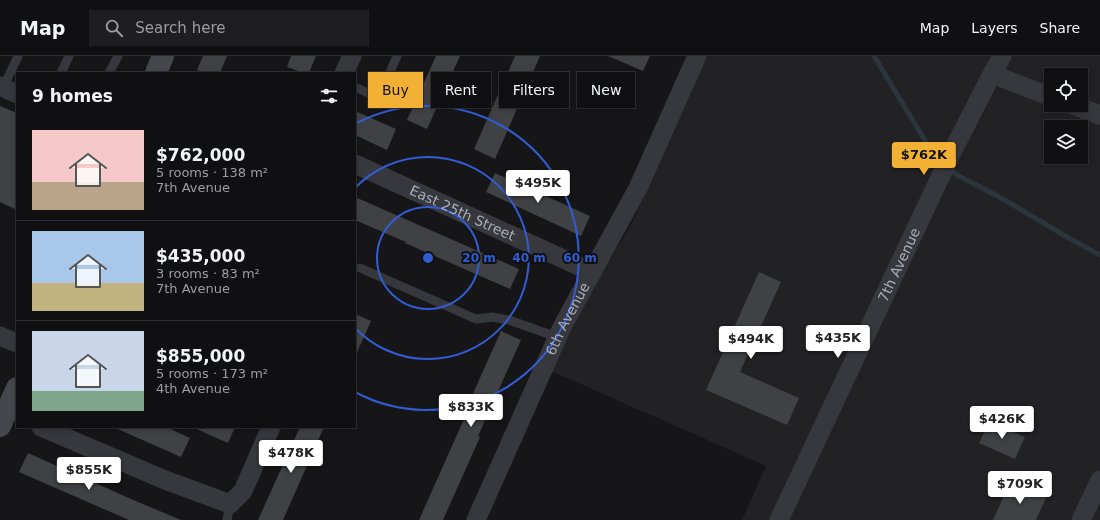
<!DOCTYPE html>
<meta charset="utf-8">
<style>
:root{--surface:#101012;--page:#1e1e20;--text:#f1f3f6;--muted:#9c9d9f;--line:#303032;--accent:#f2b134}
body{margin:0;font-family:"DejaVu Sans",sans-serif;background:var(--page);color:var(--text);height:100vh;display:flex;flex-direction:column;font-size:15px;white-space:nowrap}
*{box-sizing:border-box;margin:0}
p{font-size:13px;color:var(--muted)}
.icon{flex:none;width:22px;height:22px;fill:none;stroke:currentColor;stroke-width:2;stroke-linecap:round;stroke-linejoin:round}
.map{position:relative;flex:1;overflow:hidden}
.details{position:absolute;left:16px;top:16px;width:340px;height:356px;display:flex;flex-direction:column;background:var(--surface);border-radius:0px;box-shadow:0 2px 6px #0003,0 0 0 1px var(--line)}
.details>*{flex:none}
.hud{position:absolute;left:368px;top:16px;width:380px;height:36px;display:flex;gap:8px}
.tools{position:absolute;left:1044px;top:12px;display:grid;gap:8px}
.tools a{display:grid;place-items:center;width:44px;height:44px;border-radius:0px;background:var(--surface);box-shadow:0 2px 6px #0003,0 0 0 1px var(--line);font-size:20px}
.price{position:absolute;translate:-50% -34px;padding:0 9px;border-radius:4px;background:#fff;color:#222;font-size:13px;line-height:26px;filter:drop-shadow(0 1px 2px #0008)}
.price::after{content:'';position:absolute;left:50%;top:24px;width:12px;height:9px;margin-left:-6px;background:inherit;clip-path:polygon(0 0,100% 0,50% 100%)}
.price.current{background:var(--accent);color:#111}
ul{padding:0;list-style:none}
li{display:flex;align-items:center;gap:12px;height:100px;padding:0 16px}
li+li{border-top:1px solid var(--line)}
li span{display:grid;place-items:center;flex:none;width:112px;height:80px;border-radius:0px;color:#555}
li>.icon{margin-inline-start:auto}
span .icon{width:48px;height:48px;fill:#fffc;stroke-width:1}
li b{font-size:17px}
h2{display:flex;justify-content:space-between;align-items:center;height:48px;padding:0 16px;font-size:17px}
.tag{padding:0 14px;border-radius:0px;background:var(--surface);box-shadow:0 2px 6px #0003,0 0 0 1px var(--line);font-size:14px;line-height:36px}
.tag.current{background:var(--accent);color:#111}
header{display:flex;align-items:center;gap:24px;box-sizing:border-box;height:56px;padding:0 20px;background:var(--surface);border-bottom:1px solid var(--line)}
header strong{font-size:19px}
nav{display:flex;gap:22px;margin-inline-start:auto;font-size:14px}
.search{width:280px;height:36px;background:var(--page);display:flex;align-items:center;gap:10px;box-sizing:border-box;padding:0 14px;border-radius:0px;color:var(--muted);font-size:15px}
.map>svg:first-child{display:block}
.built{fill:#222225;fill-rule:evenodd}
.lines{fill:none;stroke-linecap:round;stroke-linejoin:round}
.stream{stroke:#2c353c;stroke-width:5}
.building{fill:#404145}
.lane{stroke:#37383d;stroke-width:9}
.street{stroke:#37383d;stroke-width:19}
.secondary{stroke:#45474d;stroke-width:22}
.ring{fill:none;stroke:#325cd3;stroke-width:2}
.labels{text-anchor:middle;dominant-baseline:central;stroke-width:4;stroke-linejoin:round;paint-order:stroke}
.street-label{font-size:14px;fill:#a8adb8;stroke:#111113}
.centre{fill:#325cd3;stroke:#111113;stroke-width:2}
.ring-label{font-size:12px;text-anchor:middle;font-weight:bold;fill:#325cd3;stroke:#111113;stroke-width:4;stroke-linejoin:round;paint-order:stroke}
</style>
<header>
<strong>Map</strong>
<div class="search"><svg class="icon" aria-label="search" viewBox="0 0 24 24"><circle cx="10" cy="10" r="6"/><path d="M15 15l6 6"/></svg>Search here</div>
<nav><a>Map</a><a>Layers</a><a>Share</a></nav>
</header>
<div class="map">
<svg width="1100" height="464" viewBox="0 0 1100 464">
<rect width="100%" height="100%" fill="#161618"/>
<path class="built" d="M706,0H1100V464H742L766,410L549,314L587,241L630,171ZM1051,19H1081V49H1051ZM1051,71H1081V101H1051Z"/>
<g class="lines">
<g class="stream">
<path d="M874,0L930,93L943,106"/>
<path d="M949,112L957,119L1003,143L1067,181L1100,199"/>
</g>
</g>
<g class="building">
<path d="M203,0H227L220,17H205L197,14Z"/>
<path d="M291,0H316L309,17H304L287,11Z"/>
<path d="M436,0H460L427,73L407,64Z"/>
<path d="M515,0H540L495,103L474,93Z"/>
<path d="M608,0H650L643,15Z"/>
<path d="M0,50L17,57V154L0,146Z"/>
<path d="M355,55L396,73L387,94L355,79Z"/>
<path d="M495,117L590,160L581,180L486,136Z"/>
<path d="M355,141L519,213L510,233L405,187L406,186L355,164Z"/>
<path d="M759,216L781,226L740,316L799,342L787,369L706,334Z"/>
<path d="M355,258L371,265L355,301Z"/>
<path d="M501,275L521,284L478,380L480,381L443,464H419L468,354L466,353Z"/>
<path d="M989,366L1025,381L1015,403L979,387Z"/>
<path d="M113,371H166L190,382L181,401Z"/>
<path d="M192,371H235L228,387Z"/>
<path d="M300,371H324L283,464H258Z"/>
<path d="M28,397L131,443L181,464H129L19,416Z"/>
<path d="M1010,426L1046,442L1036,464H993Z"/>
</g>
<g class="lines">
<g class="lane">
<path d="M61,17L69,0"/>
<path d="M109,17L118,0"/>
<path d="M355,31L379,42L397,0"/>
<path d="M3,32L18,0"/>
<path d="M360,212L476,263L492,261L509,264L557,281"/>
<path d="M227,464L230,448"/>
</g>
<g class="street">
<path d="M344,17L352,0"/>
<path d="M992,18L1051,41"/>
<path d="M0,30L17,38"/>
<path d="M1073,49L1100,59"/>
<path id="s1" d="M355,108L592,216"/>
<path d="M0,280L17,287"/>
<path d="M41,371L165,424L230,448L243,435L271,371"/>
<path id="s2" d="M476,464L562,271L638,132L697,0"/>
<path id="s3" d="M779,464L951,98L992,18L1002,0"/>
<path d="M1081,464L1100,424"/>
</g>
<g class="secondary">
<path d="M156,17L163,0"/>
<path d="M0,370L17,332"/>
</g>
</g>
<g class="ring">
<circle cx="428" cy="202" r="51"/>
<path d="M355 132A101 101 0 1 1 355 272"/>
<path d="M355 68A152 152 0 1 1 355 336"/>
</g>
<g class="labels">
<g class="street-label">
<text stroke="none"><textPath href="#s1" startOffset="118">East 25th Street</textPath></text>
<text stroke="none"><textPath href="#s3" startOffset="282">7th Avenue</textPath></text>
<text stroke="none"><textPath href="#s2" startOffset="221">6th Avenue</textPath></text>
</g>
</g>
<circle cx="428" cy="202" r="6" class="centre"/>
<g class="ring-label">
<text x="479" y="206">20 m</text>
<text x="529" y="206">40 m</text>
<text x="580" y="206">60 m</text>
</g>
</svg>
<div class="tools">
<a><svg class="icon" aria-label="locate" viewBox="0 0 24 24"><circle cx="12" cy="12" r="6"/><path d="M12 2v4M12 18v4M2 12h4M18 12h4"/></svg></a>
<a><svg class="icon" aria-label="layers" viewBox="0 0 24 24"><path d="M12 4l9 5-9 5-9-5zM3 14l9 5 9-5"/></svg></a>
</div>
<b class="price current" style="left:924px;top:120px">$762K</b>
<b class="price" style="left:538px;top:148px">$495K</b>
<b class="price" style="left:838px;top:303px">$435K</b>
<b class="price" style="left:751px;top:304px">$494K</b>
<b class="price" style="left:471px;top:372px">$833K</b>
<b class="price" style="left:1002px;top:384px">$426K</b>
<b class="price" style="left:291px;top:418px">$478K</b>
<b class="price" style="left:89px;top:435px">$855K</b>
<b class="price" style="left:1020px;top:449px">$709K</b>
<div class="hud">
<a class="tag current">Buy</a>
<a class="tag">Rent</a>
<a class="tag">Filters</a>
<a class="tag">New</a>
</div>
<section class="details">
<h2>9 homes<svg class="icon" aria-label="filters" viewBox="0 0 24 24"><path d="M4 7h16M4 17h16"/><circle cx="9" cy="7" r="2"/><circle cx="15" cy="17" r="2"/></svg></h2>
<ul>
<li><span style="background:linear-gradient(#f6c9c9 65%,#b9a48a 0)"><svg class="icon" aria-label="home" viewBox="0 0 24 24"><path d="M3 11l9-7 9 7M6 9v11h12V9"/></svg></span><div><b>$762,000</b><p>5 rooms · 138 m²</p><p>7th Avenue</p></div></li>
<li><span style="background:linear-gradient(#a9c7e8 65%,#c2b280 0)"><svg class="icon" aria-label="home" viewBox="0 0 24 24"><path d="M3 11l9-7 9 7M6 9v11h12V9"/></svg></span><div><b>$435,000</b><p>3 rooms · 83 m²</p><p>7th Avenue</p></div></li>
<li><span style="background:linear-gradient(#c9d6e8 75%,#7fa58c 0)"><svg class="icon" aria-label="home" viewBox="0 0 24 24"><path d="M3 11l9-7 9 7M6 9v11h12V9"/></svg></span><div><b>$855,000</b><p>5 rooms · 173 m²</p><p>4th Avenue</p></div></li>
</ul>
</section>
</div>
